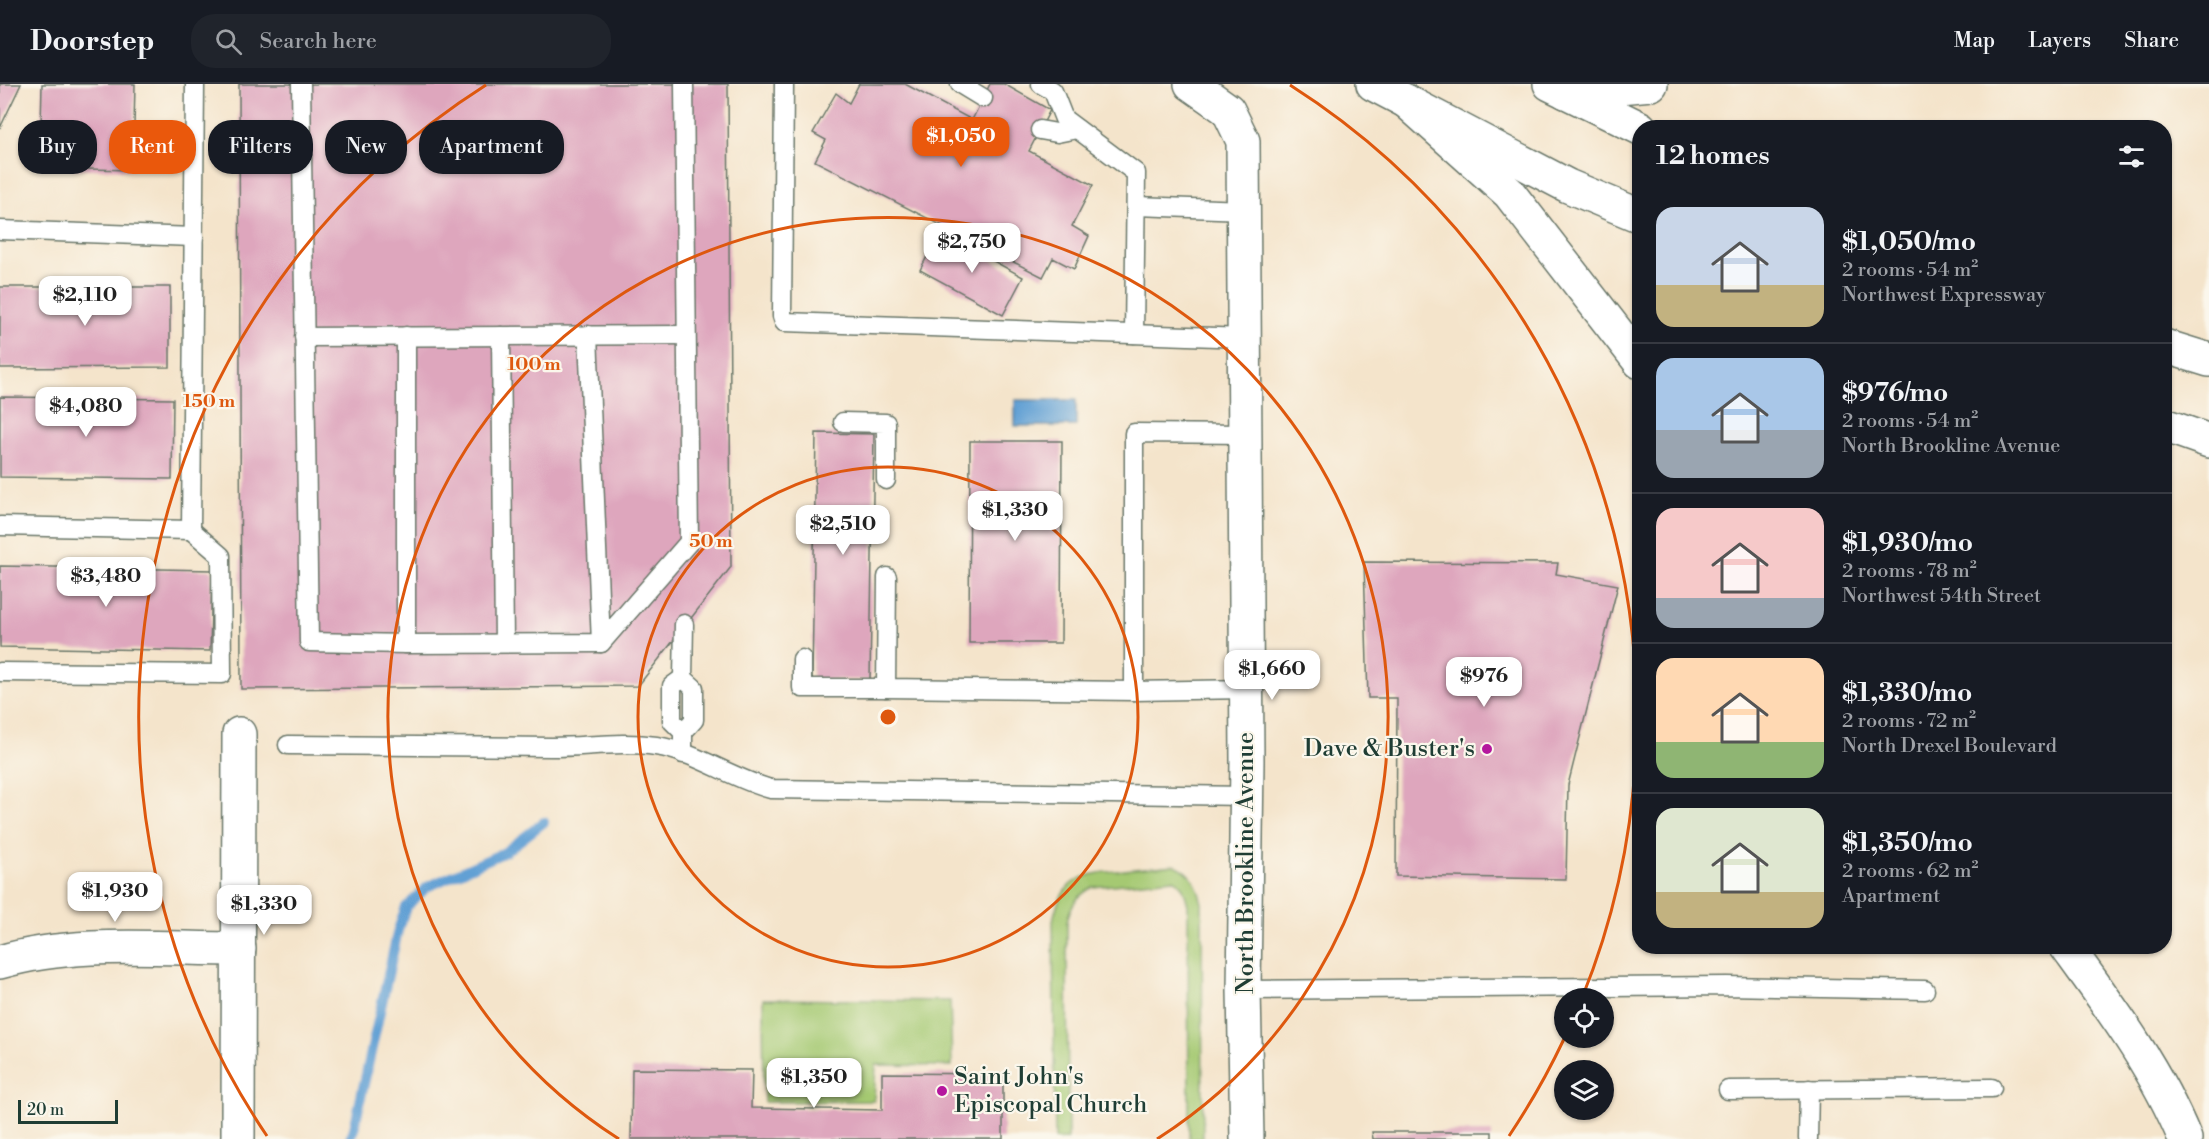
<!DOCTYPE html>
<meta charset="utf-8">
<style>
:root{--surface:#171b24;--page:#20242c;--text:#f1f3f6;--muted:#9ea1a6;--line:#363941;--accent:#ea580c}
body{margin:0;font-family:"Libre Bodoni",serif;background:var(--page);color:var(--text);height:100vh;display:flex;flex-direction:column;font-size:22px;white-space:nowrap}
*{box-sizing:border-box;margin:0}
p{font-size:20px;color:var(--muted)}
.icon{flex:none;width:33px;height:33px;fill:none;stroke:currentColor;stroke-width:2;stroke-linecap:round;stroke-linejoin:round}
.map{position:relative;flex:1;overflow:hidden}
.side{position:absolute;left:1632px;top:36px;width:540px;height:834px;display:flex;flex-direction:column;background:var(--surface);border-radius:24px;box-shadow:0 2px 4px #0004}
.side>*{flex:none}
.guide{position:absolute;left:18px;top:36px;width:570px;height:54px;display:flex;gap:12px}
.fabs{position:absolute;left:1554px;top:904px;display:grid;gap:12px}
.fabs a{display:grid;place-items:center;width:60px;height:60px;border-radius:50%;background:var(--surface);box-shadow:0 2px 4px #0004;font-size:30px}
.scale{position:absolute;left:18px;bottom:15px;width:100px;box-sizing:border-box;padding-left:6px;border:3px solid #1f3d34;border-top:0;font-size:16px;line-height:21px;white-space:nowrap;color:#1f3d34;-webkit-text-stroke:4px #fbf7ec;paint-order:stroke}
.price{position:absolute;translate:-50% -51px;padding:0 14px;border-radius:12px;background:#fff;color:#222;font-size:20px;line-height:39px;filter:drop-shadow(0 2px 3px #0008)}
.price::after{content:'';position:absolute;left:50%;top:36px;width:18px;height:14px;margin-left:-9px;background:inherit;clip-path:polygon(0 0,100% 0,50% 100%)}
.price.selected{background:var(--accent);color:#fff}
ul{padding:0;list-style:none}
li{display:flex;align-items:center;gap:18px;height:150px;padding:0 24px}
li+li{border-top:2px solid var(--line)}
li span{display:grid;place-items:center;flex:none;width:168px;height:120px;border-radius:18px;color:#555}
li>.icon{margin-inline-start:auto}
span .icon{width:72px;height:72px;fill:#fffc;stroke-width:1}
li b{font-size:26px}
h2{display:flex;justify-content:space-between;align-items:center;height:72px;padding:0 24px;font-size:26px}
.chip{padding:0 21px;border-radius:24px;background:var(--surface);box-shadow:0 2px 4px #0004;font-size:21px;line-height:54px}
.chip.selected{background:var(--accent);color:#fff}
header{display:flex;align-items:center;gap:36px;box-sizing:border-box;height:84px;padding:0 30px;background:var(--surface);border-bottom:2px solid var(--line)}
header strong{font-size:28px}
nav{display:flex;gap:33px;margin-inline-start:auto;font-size:21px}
.search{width:420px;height:54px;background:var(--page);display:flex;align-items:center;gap:15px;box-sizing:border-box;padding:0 21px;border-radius:24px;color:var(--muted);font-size:22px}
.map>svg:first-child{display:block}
.green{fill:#a5c972;stroke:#628353;stroke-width:1.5}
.water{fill:#62a0d4;stroke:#406e84;stroke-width:1.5}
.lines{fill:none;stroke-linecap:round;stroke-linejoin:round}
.stream{stroke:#62a0d4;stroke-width:10}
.building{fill:#dea6bd}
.lane-casing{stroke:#6a7769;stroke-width:21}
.street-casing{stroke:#6a7769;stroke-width:36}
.highway-casing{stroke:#6a7769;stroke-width:36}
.lane{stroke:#fff;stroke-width:18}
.street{stroke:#fff;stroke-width:33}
.highway{stroke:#fff;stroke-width:33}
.ring{fill:none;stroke:#de580e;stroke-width:3}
.poi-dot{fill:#b5179e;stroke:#fbf7ec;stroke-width:2}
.labels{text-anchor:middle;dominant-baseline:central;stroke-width:4.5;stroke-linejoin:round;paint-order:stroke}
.poi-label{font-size:24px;fill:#1f3d34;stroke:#fbf7ec;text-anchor:end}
.street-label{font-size:24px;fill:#1f3d34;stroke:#fbf7ec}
.centre{fill:#de580e;stroke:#fbf7ec;stroke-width:3}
.ring-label{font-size:18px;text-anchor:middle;font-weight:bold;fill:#de580e;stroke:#fbf7ec;stroke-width:4.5;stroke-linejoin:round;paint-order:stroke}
</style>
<header>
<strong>Doorstep</strong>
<div class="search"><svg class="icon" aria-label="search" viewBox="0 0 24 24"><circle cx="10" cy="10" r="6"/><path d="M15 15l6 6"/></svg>Search here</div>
<nav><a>Map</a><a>Layers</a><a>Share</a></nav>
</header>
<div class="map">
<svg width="2209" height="1055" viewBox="0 0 2209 1055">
<rect width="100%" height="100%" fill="#fbf7ec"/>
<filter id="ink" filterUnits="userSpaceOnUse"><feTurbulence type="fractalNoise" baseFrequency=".0167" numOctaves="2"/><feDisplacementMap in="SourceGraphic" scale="12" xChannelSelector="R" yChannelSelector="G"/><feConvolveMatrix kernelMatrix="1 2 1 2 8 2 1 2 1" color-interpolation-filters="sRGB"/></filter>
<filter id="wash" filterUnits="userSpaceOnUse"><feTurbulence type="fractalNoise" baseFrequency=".008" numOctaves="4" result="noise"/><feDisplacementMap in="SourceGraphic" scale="24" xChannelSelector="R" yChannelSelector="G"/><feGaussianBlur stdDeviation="1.35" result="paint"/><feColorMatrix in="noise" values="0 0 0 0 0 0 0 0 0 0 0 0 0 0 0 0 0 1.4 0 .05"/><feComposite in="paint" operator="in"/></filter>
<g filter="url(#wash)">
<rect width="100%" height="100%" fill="#f4e4cb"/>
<g class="green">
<path d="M1175,781C1194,789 1197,801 1202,819L1203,1055H1189L1188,821C1185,811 1184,799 1173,795L1093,803C1078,811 1070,821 1067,838L1068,1055H1055L1053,837C1061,792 1085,790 1124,786C1141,784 1158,783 1175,781Z"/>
<path d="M763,915L950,917L952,982L876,981L874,1017L764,1018Z"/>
</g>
<rect class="water" x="1015" y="316" width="61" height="26"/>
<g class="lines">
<path class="stream" d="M350,1055L354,1045L398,846L406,823L427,803L505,768L544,738"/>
</g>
<g id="blocks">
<g class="building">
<path d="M0,0H21L0,44Z"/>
<path d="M42,0H135L133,86L40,84Z"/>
<path d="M239,0H728L731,483L638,602L241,605Z"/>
<path d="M859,0H905L972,36L990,0H1004L1050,26L1029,67L1093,101L1072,142L1089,152L1074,185L1053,174L1043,193L815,77L826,56L813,49L836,9L849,19Z"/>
<path d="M940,148L1023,193L1003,231L920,186Z"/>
<path d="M0,203H170V283L0,284Z"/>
<path d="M0,313L173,315L172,395L0,393Z"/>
<path d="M816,349L874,350L870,596L812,595Z"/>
<path d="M970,357H1062L1061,559H969Z"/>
<path d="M1364,478L1558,479L1556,490L1618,501L1568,701L1566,795L1396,792L1397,614H1368Z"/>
<path d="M0,482L212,486L210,567L0,563Z"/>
<path d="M632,985L752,986L751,1024L882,1026V989L1003,990V1055H631Z"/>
<path d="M1372,1048H1492V1055H1373Z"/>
</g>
</g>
</g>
<g filter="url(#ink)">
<use href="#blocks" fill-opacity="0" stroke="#6a7769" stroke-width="1.5"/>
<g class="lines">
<defs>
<g id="lane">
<path d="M301,0L309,558L406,560L601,559L689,458L684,0"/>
<path d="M784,0L782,232L784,238L1245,254"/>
<path d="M960,0L983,14"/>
<path d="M1041,0L1053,7L1064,35L1136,89L1134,250"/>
<path d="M1040,46L1057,49L1077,45"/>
<path d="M1136,122L1245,126"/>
<path d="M0,146L194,153"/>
<path d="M588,251L601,559"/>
<path d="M406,252V560"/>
<path d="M501,252L504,559"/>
<path d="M304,253L686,251"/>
<path d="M843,338L886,339V396"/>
<path d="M1246,350L1134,349V607L1247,605"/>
<path d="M0,442L191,446L195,0"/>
<path d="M887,493L886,604L1134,607"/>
<path d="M802,575V604H886"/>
<path d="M0,588L222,590L221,472L191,446"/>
<path d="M683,594L684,540"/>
<path d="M683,648L672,637V602L683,594L694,604V636L683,648V670"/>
<path d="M288,661C376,661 464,662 552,663C586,663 622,657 656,662C697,668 732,695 771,705L1247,712"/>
<path d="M1244,906L1727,902L1925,906"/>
<path d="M1728,1006L1992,1004"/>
<path d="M1808,1055L1809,1005"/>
</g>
<g id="street">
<path d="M1191,0L1228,26L1243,57L1247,677L1244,906L1247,1055"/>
<path d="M0,878C77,856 159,865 239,865"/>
<path d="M238,1055L239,650"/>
</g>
<g id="highway">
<path d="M1373,0L1568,102L1640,132"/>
<path d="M1550,0L1640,44"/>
<path d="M1566,8L1651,0"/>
<path d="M1406,17L1509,109L1640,278"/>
<path d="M2164,262L2209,276"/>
<path d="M2164,341L2209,357"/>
<path d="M2066,862C2111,924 2156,984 2185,1055"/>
</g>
</defs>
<use href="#lane" class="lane-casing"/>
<use href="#street" class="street-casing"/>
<use href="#highway" class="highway-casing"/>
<use href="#lane" class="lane"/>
<use href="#street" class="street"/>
<use href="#highway" class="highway"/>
</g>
</g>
<g class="ring">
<circle cx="888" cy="633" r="250"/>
<path d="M619 1055A500 500 0 1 1 1157 1055"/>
<path d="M1564 955A749 749 0 0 1 1509 1052M267 1052A749 749 0 0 1 486 1M1290 1A749 749 0 0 1 1582 914"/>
</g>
<g class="poi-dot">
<circle cx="1487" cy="665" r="6"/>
<circle cx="942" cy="1007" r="6"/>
</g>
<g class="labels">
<g class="poi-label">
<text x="1475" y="665">Dave &amp; Buster's</text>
<text x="954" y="993" text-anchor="start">Saint John's<tspan x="954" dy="28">Episcopal Church</tspan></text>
</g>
<g class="street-label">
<text transform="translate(1246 779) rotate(-90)">North Brookline Avenue</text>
</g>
</g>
<circle cx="888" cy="633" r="9" class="centre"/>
<g class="ring-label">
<text x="534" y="286">100 m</text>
<text x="209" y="323">150 m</text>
<text x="711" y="463">50 m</text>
</g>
</svg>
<div class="fabs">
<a><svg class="icon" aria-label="locate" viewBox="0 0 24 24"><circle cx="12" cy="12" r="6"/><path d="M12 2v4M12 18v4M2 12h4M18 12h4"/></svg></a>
<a><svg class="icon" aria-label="layers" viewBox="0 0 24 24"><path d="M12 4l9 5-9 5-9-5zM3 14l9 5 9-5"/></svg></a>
</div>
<div class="scale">20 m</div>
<b class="price selected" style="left:961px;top:84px">$1,050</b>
<b class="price" style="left:972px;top:190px">$2,750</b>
<b class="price" style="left:85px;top:243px">$2,110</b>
<b class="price" style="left:86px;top:354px">$4,080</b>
<b class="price" style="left:1015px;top:458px">$1,330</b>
<b class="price" style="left:843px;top:472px">$2,510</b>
<b class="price" style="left:106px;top:524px">$3,480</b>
<b class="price" style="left:1272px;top:617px">$1,660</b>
<b class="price" style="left:1484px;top:624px">$976</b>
<b class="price" style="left:115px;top:839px">$1,930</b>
<b class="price" style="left:264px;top:852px">$1,330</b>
<b class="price" style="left:814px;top:1025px">$1,350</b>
<div class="guide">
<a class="chip">Buy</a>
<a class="chip selected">Rent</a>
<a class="chip">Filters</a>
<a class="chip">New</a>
<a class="chip">Apartment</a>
</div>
<section class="side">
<h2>12 homes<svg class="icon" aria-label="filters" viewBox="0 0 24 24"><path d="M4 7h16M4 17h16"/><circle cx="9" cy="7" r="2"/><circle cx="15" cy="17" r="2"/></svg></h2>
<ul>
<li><span style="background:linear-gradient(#c9d6e8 65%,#c2b280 0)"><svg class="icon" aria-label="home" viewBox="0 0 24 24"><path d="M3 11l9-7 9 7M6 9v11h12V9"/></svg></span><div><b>$1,050/mo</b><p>2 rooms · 54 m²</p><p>Northwest Expressway</p></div></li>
<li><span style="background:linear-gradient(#a9c7e8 60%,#9aa5b1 0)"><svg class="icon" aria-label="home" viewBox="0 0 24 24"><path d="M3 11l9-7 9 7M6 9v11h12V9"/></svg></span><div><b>$976/mo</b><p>2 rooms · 54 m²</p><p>North Brookline Avenue</p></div></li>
<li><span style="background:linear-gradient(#f6c9c9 75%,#9aa5b1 0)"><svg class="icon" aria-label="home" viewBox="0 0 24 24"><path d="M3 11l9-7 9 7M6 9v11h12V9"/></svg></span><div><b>$1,930/mo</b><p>2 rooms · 78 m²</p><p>Northwest 54th Street</p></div></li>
<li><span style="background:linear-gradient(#ffd9b3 70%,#8fb573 0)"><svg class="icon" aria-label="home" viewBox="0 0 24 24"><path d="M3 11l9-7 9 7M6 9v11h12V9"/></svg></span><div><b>$1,330/mo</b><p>2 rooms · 72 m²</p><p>North Drexel Boulevard</p></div></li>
<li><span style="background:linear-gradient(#dfe7d0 70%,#c2b280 0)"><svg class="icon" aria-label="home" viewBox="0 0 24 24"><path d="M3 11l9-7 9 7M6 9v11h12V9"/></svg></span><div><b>$1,350/mo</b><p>2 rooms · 62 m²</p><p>Apartment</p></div></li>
</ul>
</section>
</div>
